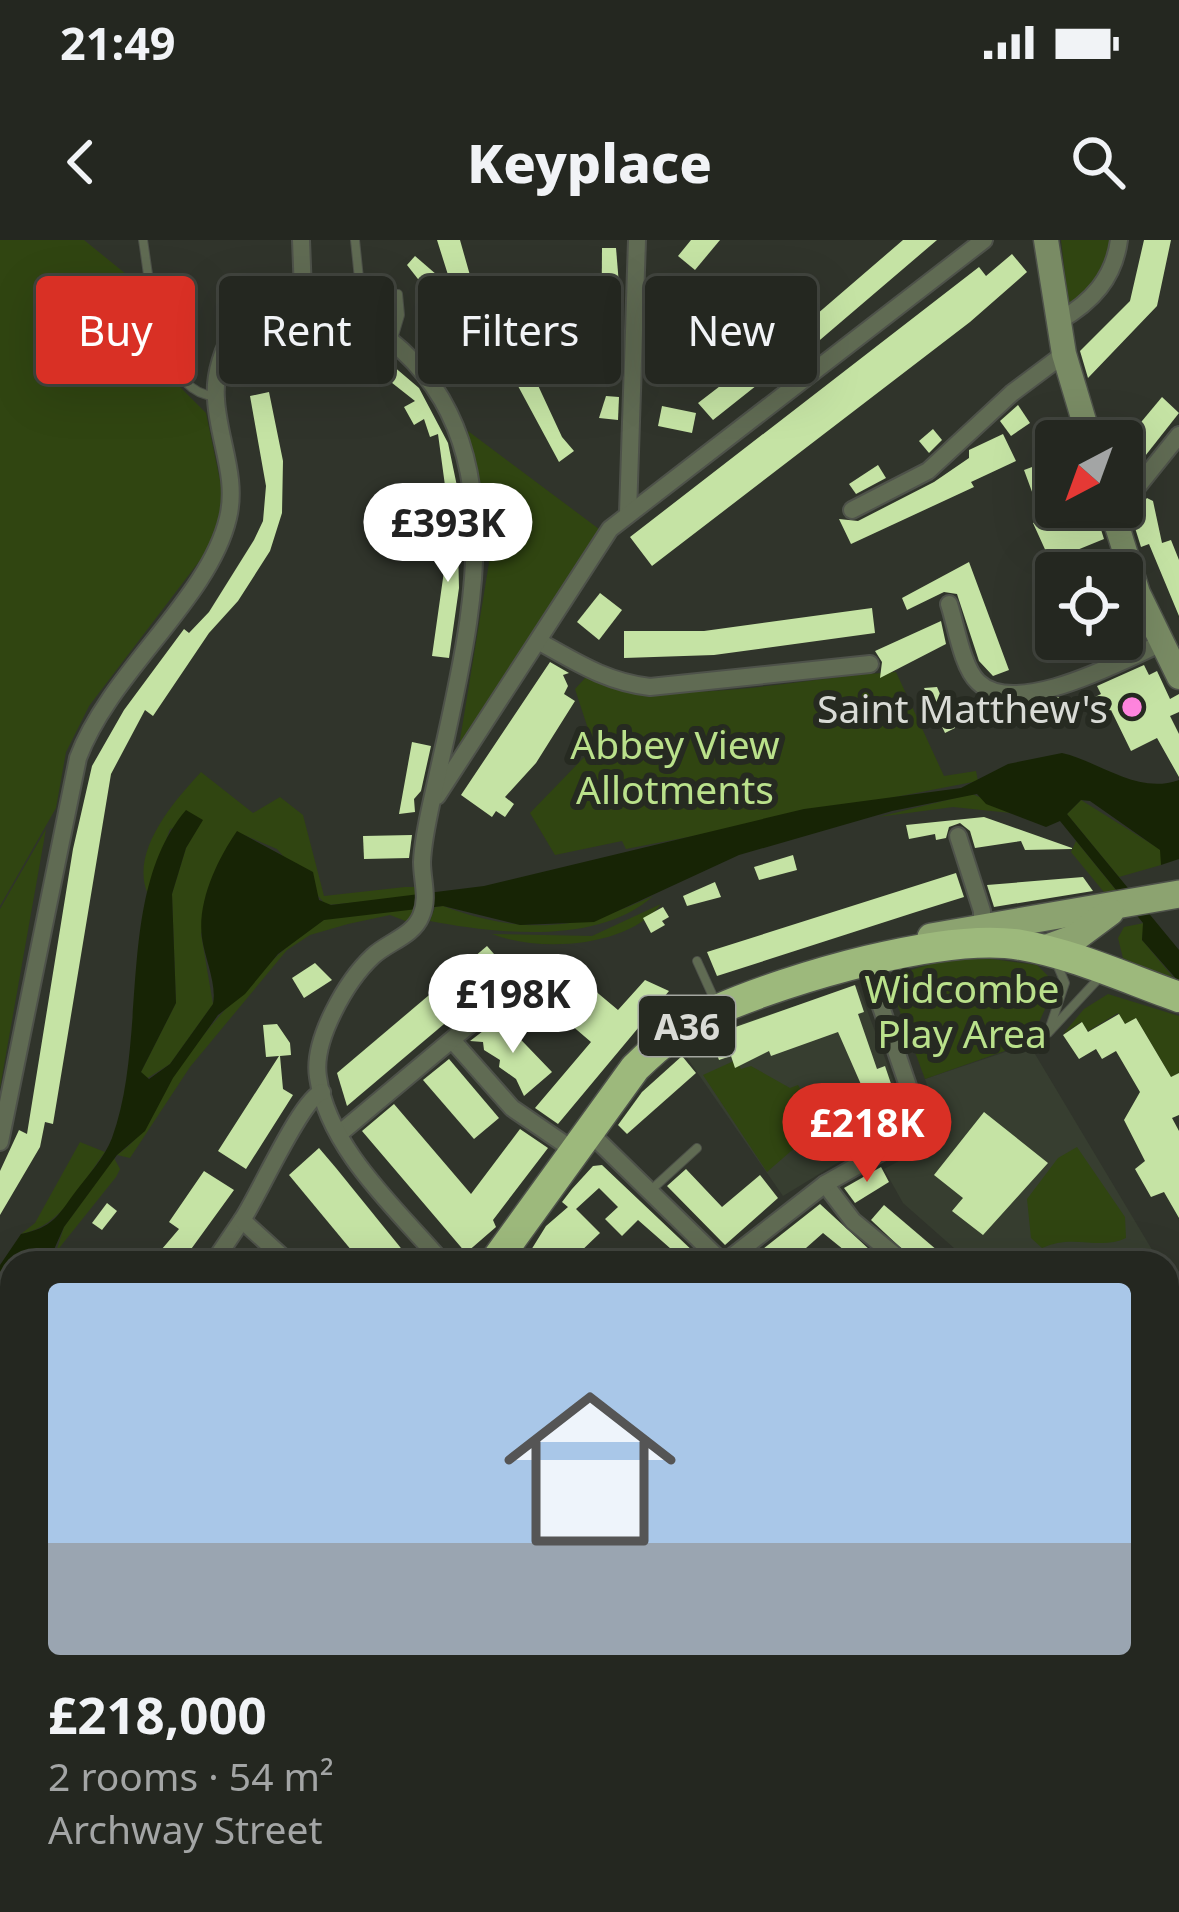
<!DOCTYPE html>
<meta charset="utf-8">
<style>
:root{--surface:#242720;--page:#2c2f29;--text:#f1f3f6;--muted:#a3a5a5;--line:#41443e;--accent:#d93025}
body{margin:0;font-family:"Noto Sans",sans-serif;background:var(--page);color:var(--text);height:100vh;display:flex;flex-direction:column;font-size:45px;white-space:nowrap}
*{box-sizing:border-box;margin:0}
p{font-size:39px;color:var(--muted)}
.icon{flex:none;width:66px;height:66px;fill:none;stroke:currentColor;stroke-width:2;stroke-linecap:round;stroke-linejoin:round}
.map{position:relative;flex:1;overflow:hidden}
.sheet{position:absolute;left:0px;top:1011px;width:1179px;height:663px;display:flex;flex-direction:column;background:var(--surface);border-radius:36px 36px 0 0;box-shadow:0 12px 48px #0002,0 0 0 3px var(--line)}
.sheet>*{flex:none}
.guide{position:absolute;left:36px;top:36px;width:1107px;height:108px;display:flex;gap:24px}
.needle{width:78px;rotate:221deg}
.buttons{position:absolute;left:1035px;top:180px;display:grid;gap:24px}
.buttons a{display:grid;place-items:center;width:108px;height:108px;border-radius:12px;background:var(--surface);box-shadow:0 12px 48px #0002,0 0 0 3px var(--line);font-size:60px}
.price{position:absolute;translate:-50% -102px;padding:0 27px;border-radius:42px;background:#fff;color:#222;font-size:39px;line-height:78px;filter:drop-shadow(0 3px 6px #0008)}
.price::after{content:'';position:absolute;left:50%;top:72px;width:36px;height:27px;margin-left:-18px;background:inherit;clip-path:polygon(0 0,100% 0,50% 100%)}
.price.on{background:var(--accent);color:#fff}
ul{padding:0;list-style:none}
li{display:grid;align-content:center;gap:24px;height:636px;padding:0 48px}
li+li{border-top:3px solid var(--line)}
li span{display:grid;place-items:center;height:372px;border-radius:12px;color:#555}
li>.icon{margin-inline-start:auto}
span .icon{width:216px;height:216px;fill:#fffc;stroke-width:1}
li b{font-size:51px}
.pill{padding:0 42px;border-radius:12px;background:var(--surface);box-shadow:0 12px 48px #0002,0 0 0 3px var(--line);font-size:42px;line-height:108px}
.pill.on{background:var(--accent);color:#fff}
.status{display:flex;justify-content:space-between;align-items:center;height:84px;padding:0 60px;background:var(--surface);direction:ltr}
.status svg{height:33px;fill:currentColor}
header{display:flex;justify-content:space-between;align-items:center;height:156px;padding:0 48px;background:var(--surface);font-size:54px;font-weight:800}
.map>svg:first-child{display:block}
.built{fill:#373e30}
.green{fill:#304511}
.water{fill:#172405}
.building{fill:#c5e3a4}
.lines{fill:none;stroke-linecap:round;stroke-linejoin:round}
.lane-casing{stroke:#4e524a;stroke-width:10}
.street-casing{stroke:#4e524a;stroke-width:20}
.secondary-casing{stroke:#4e524a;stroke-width:27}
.primary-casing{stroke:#4e524a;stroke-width:30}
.highway-casing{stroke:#4e524a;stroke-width:33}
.lane{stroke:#606b53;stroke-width:8}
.street{stroke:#606b53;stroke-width:16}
.secondary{stroke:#798b64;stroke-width:24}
.primary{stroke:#8ca370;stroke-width:27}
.highway{stroke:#9db97c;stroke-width:30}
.rail-casing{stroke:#7e817a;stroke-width:9}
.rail{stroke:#262a21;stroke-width:4.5;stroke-dasharray:14;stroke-linecap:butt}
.poi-dot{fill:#ff85de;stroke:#262a21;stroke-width:4.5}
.labels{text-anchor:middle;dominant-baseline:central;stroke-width:12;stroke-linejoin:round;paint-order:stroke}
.shield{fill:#262a21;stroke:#a3a6a0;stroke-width:3}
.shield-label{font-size:36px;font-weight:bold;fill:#d9dbd6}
.poi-label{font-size:39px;fill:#d9dbd6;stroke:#262a21;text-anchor:end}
.park-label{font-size:39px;fill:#bae18b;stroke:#262a21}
</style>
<div class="status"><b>21:49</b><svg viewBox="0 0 49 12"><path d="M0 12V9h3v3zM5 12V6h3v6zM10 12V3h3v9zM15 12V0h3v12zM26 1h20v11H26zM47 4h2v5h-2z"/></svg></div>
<header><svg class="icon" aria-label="back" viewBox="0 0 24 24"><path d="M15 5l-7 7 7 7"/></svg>Keyplace<svg class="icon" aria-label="search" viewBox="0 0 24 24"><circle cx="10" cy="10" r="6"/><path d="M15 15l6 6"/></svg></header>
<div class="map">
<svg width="1179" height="1672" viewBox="0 0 1179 1672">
<rect width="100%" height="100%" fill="#30342b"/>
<g class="built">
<path d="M858,746L908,880L783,956L683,812L718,791Z"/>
<path d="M1029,804L1157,1018L1065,1016L1058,1023H971L903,963L884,929L944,897L925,839Z"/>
</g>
<g class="green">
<path d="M0,0H84L137,43L175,142L206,173L222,250L220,278L207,311L89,466L66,512L56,568L0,666Z"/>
<path d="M1061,0H1112C1106,29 1092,49 1069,67Z"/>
<path d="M468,191L599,289L459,506L489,323Z"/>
<path d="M896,432L944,536L976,531L978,541L626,609L622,601L555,615L530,573L594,507L575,449L586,437C664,472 808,436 896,432Z"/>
<path d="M201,532L253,573L280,557L303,575L324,656L405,647H416L417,657L326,665L277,609L237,592L201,694L213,764L170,824L146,839L141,832L176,763L172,654L186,608L202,580L170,589L147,652C131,611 173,562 201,532Z"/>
<path d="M972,554L1021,574L953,567L878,577Z"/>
<path d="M1081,560L1161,610V625L1119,637L1067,574Z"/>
<path d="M46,589L0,848V669Z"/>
<path d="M1076,601L1119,654L1108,657L1071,612Z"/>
<path d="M653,656C599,705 498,694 430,681L435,667L443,666C520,695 579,691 653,656Z"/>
<path d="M661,664C629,707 541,713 492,694L592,696Z"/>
<path d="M417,668L408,682L390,675L348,684L310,695L287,710L190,827L130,918L117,915C146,895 155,871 170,842C192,801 283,701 324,680C349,668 389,671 417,668Z"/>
<path d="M1144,683L1142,700L1177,742L1123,718L1118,698L1124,687Z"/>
<path d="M962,715L1037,725L1052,740L1051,756L1030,802L925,839L887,737Z"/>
<path d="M1108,754L1179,776V833L1171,837L1136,778L1125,784L1118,773L1088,791L1081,782L1063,794L1084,769Z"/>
<path d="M736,820L741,829L751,826L790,848L798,845L821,885L767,932L703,835Z"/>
<path d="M80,902L105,912C80,945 62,986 21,994L35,983Z"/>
<path d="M1077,907L1125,977L1126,998C1100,1011 1073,993 1042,1008L1031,998L1027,959L1058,918Z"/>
<path d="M114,918L120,929L116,937L56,1012L64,987Z"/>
<path d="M12,1088V1254L0,1263V1105Z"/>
<path d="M198,1662H321L333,1672H189Z"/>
</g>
<g class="water">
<path d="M1062,513C1101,522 1137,555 1179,540V619L1161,625L1160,610L1090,561L1081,560L1067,574L1179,710V742L1142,700L1143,683L1060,581L1046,587L986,564L977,554L892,571L739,615L594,682L520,685L443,666L324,680L278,714L245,754L218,775L173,838L145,891L117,915L64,987L48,1023H12V1072L0,1088V1025L21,994C53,987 56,978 76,951C88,935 105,917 112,898C149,797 115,653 186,570L203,580L186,608L172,654L176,763L141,832L149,839L170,824L213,764C217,744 205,719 202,698C197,662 217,620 237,591L313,632L319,660L331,665L484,646L804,569L961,548L1008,524Z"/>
<path d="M1179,1087V1222L1167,1231V1100Z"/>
<path d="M771,1662H837L835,1672H767Z"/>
</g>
<g class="building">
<path d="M437,0H460L475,53L482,49L515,96L562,197L574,211L559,222L458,35L449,38Z"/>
<path d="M691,0H720L695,30L678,16Z"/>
<path d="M903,0H937L793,123L790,119L713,180L698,163L763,113L766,118Z"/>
<path d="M1144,0H1171L1157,66L1088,138L1080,111L1130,61Z"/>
<path d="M602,8H616L622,81L618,139L601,137Z"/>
<path d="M1012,14L1027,32L970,82L652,326L630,297L979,27L986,36Z"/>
<path d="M415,16L437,35L425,48L407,25Z"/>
<path d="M670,35H693V78H671Z"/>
<path d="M299,68L320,82L312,94L291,80Z"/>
<path d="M693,78L714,101L700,114L679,91Z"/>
<path d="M261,94L276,100L264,130L249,124Z"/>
<path d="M359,97L419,148L448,203L458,251L446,253L438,194L430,197L424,179L414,185L404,167L415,161L349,109Z"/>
<path d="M269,152L283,221L282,273L270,311L238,361L209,393L153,476L145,470L111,534L53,884L45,882L40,907L0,975V931L19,890L27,894L73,609L92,526L124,470L184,389L189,393L209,372L254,300L263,281L266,246L250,156Z"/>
<path d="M606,156L619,157L618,180L599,178Z"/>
<path d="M1162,157L1179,173L1138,225L1122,212V205Z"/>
<path d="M1018,165L1030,183L1011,196L1000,181Z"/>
<path d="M662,166L696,173L692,193L658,186Z"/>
<path d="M933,189L942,200L929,213L919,201Z"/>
<path d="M1003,194L1016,221L971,242L974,247L851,304L839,279L858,281L934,242L969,218V210Z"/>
<path d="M1051,220L1056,251L1049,253L1060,277L1068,286L1096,274L1104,299L1077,310L1088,333H1060L1053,327L1033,283L1042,279L1024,230Z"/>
<path d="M878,225L886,238L856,254L849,244Z"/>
<path d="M1147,258L1153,261L1162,303L1171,300L1179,320V376L1149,304L1141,307L1131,275Z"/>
<path d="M457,266L459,348L449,418L432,416L445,324L441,267Z"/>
<path d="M969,322L1009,430L993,436L979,421L957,354L944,352L907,370L902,358Z"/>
<path d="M600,353L622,370L599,400L577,382Z"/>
<path d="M872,368L875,393L714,415L624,418V391H704Z"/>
<path d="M941,381L946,404L880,438L882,422L875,411Z"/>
<path d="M1091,399H1127L1129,404L1100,417Z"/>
<path d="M550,422L569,433L563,435L568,446L564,454L575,461L536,523L505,557L514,564L505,577L496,571L492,577L461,555Z"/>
<path d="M1144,425L1149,435L1157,431L1170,459L1179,454V472L1170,476L1179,494V537L1157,498L1131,511L1111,470L1092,480L1083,463L1101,454L1097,446Z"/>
<path d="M937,447L955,488L945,493L924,448Z"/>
<circle cx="1056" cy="469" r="12"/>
<path d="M412,502L431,506L421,551L414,559L415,572L399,574Z"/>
<path d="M984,577L1072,608V609L1025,610L1021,601L975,608L970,591L960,583L949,587L946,598L936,600L935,594L909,599L906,585Z"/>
<path d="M412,595L409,618L364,619L363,596Z"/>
<path d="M793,615L797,630L759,640L754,627Z"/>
<path d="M956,633L964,657L916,672L717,736L707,712Z"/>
<path d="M1083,637L1093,651L994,667L987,645Z"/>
<path d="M715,642L721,657L687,666L683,656Z"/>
<path d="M663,667L669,677L662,681L665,685L651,693L643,678Z"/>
<path d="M487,706L508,730L347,866L337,833Z"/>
<path d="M315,723L332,740L304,758L292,738Z"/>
<path d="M569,729L618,770L645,740L669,751L558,884L535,868L591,802L542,760L546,736Z"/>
<path d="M855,745L864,772L858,774L877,829L885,826L904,882L881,890L838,792L771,816L769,811L735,828L731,816L719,820L710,796Z"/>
<path d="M1119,774L1125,784L1136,778L1171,837L1179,833V875L1172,878L1179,891V978L1164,952L1151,957L1135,929L1145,921L1124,880L1140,852L1116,811L1102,819L1096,809L1079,819L1063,795L1082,782L1088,792Z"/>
<path d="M500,778L552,832L524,856L516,839L499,827L500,820L484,810L483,802L470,801Z"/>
<path d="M277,784L290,803L291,815L280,816L283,849L293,855L246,929L218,911L279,816L266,817L263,785Z"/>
<path d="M682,816L696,833L627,894L618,885L642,852Z"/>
<path d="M449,819L499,878L474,899L423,840Z"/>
<path d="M394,864L471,954L520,889L548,908L493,980L496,987L466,1013L362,891Z"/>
<path d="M984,872L1048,923L983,995L952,971L963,958L934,935Z"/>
<path d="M319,908L336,928L413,1023H362L289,935Z"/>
<path d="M602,925L697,1015L690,1023H673L679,1016L638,980L622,996L605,979L618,967L599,948L576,969L600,993L577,1015L585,1023H523L546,986L568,967L562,962L572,949L593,926Z"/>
<path d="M881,927L889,942L855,963L844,948Z"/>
<path d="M686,929L722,967L760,935L778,958L725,1005L667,946Z"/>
<path d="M204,931L234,950L181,1023H150L179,989L169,982Z"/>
<path d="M107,963L117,971L102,990L92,983Z"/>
<path d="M820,964L884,1023H860L823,993L789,1023H745Z"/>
<path d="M884,965L931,1005L952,1023H917L871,980Z"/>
<path d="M1179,1262V1396L1167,1412V1278Z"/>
<path d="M0,1476L12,1486V1512L0,1527Z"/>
</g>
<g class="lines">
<defs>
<g id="lane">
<path d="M143,0C150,43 158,152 214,156"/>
<path d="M351,75L360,48L355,0"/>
<path d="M392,102L400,75L398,54"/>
<path d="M697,721L716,763"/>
<path d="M1049,792L1100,737"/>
<path d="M1048,793L1065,743L1056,722"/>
<path d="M651,950L697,908"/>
<path d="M534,1662L545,1672"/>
<path d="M663,1662L700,1672L718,1662"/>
<path d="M388,1672L397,1662"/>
<path d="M582,1672L590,1662"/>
</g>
<g id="street">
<path d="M301,0L303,52"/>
<path d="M1059,81C1092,62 1114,38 1119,0"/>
<path d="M1122,266L1179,195"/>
<path d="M852,270L928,231L1012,153L1064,114"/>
<path d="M628,273L637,0"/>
<path d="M949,364C956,385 962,427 978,442C1016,479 1123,420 1162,403"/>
<path d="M538,401C576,422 606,442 650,447L870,424"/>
<path d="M437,556L610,289L984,0"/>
<path d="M958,596L982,671V693"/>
<path d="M452,800L512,868L573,910"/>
<path d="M586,889L723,1023"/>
<path d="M339,894L504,756"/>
<path d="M0,902L78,518C110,432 209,359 228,278C238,237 218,199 216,159C212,111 250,45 303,52C540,141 476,360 434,551C429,574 423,598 422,622C422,641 429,658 421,676C413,696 388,702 373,716C347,740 312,800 318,837C328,909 398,970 443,1023"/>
<path d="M825,944L853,981L904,1023"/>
<path d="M213,1023L242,980"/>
<path d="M289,1023L242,980C259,955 301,859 322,852"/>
<path d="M724,1023L825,944L910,896L920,881L866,723"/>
<path d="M1098,1662L1110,1672"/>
<path d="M963,1672L971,1662"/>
</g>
<g id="secondary">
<path d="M1046,0L1064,114L1090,201"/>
<path d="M1111,267L1138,353L1179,437"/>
<path d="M743,1662L755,1672"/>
</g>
<g id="primary">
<path d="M931,697L1179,654"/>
<path d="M1042,710L1075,698L1110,672"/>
</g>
<g id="highway">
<path d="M494,1023L635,828C659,804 685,783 717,770C789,738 945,692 1021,705C1074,714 1128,739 1179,757"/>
<path d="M0,1628L12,1613"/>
</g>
</defs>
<use href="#lane" class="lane-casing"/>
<use href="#street" class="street-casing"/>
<use href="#secondary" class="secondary-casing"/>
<use href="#primary" class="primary-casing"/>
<use href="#highway" class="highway-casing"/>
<use href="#lane" class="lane"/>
<use href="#street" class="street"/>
<use href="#secondary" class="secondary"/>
<use href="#primary" class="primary"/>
<use href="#highway" class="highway"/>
<defs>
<g id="rail">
<path d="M1167,1165H1179"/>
<path d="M0,1388L12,1382"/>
</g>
</defs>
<use href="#rail" class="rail-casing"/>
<use href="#rail" class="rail"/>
</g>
<circle class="poi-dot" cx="1132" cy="467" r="12"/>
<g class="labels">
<rect class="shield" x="639" y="756" width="96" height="60" rx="9"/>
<g class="shield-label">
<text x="687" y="786">A36</text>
</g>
<g class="poi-label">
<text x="1108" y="467">Saint Matthew's</text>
</g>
<g class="park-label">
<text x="675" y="503">Abbey View<tspan x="675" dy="45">Allotments</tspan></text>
<text x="962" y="747">Widcombe<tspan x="962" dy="45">Play Area</tspan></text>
</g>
</g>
</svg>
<div class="buttons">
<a><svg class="needle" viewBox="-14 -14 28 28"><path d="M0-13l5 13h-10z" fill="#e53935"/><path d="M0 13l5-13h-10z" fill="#a3a5a5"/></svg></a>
<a><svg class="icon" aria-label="locate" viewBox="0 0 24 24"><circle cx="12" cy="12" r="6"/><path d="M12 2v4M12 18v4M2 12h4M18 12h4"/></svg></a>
</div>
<b class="price" style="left:448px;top:345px">£393K</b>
<b class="price" style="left:513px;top:816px">£198K</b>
<b class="price on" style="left:867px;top:945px">£218K</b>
<div class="guide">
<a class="pill on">Buy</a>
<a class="pill">Rent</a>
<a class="pill">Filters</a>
<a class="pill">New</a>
</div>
<section class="sheet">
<ul>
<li><span style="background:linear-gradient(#a9c7e8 70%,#9aa5b1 0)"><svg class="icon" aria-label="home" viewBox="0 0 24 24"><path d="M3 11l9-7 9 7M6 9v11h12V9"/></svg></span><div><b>£218,000</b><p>2 rooms · 54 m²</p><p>Archway Street</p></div></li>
</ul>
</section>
</div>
